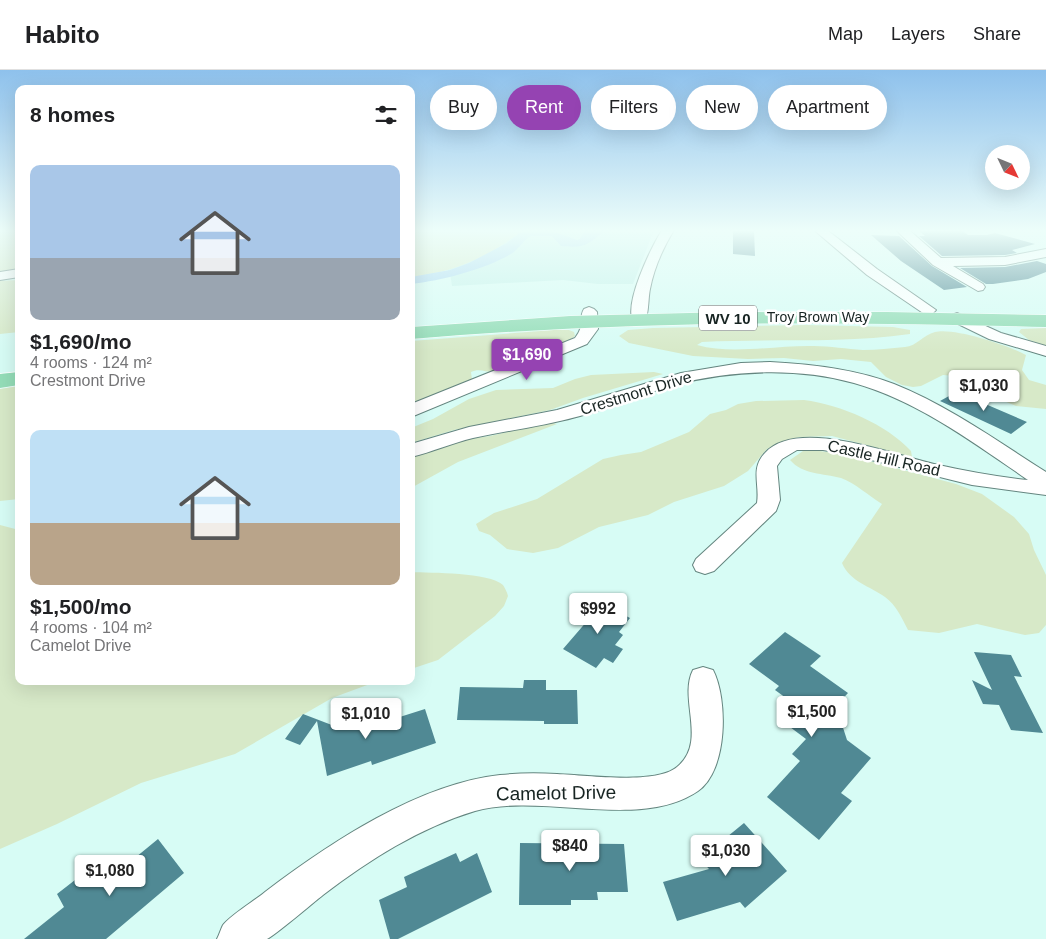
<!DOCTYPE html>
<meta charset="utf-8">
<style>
:root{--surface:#fff;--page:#f2f2f2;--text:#202124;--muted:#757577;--line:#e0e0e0;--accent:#9543b2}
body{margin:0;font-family:Helvetica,sans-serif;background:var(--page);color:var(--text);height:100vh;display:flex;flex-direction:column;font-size:19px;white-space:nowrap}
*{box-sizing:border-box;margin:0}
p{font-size:16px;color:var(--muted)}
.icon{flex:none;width:28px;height:28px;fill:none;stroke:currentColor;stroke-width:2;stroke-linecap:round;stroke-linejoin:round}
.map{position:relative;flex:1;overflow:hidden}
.sheet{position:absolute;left:15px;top:15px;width:400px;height:600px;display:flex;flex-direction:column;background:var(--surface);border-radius:10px;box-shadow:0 5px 20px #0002}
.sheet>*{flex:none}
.banner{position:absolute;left:430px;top:15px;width:475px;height:45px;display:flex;gap:10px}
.needle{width:32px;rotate:133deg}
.buttons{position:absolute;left:985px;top:75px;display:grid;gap:10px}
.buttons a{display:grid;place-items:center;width:45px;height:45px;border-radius:50%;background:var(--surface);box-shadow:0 5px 20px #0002;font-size:25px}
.price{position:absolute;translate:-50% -42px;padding:0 11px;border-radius:5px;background:#fff;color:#222;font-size:16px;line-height:32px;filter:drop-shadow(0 1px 2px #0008)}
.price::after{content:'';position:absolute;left:50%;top:30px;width:15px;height:11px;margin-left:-8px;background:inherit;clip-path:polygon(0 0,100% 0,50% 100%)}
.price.current{background:var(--accent);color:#fff}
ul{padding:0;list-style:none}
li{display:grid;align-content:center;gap:10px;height:265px;padding:0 15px}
li span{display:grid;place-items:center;height:155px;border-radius:10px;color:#555}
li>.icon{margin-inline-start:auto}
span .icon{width:90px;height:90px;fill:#fffc;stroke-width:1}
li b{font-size:21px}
h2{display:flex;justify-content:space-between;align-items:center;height:60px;padding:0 15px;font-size:21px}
.tag{padding:0 18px;border-radius:22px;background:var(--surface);box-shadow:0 5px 20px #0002;font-size:18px;line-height:45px}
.tag.current{background:var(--accent);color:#fff}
header{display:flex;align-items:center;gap:30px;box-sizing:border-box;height:70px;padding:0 25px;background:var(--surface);border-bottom:1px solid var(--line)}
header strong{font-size:24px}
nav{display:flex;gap:28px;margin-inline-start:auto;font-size:18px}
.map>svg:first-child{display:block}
.built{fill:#c3f1ea}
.green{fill:#d7e9c8}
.water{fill:#a8d5f2}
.building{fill:#508994}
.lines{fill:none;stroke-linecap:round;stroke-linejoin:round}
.minor-casing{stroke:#64857f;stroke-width:2}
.primary-casing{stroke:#fff;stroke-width:1}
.minor{fill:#fff;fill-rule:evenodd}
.primary{fill:#94ddb8;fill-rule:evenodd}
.labels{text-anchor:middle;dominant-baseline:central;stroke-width:5;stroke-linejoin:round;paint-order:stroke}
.far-street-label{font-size:14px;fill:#172422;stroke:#fff}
.shield{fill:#fff;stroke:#5d6664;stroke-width:1}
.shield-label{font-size:15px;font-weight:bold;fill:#172422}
.street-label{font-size:16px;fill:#172422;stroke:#fff}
.near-street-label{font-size:19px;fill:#172422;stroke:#fff}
</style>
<header>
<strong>Habito</strong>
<nav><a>Map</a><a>Layers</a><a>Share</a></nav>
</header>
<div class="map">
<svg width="1046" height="869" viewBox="0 0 1046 869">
<rect width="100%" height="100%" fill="#d7fcf5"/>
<path class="built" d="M411,160H654L633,214H598L563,210L452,216L450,203Z"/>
<g class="green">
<path d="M0,160H19V199L0,202Z"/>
<path d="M411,160H532C514,163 502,177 485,185C462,197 437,204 411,207Z"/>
<path d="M19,210V262L0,264V211Z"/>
<path d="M806,255L893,257L910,260V264C841,274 771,268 702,272L697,275C733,285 776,275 814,276C830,276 847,279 863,280C877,280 891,278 905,277C917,276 923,265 935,262C953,257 1008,275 1026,285L1022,300L1029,310L1046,315V339L1016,336L997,328L984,318L954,306L943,305L921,316L913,317L902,315L886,307L871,292L841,289L813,291L784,288L748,289L693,286L629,273L619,266L628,260L653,258Z"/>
<path d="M1046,258V276L1029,270L1019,262L1021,259Z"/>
<path d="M554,260H569L574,262L575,266C568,273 503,301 493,302C485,302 479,298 471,302L472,310L411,337V271Z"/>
<path d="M654,302L663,304L583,328L550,340L454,360L411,373V358L433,349L469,329L496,320L553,318L575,309L591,305Z"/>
<path d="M19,316V429L0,431V319Z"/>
<path d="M804,330C841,335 886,354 911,381L912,387L832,366L800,367L781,372L767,379L748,401L724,416L674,432L648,445L599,457L558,478L533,483L507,479L490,465L479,461L476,454L494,443L537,429L603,389L621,385L641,382L689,362L710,344L726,340L738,334L756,331Z"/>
<path d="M548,352L557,354L458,392L411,418V387L469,369L490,366Z"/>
<path d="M813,380L847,385L956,414L982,424L1014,447L1029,464L1034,480L1046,505V555L1039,563L1025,565L977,554L939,563L908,560C902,548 896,535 885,527C870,516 850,512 842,493L882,434C869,426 855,413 841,408C823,403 803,405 790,390L803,381Z"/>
<path d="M0,455L19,460V611H378L332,628L235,684L141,713L57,754L0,779Z"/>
<path d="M411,502C431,503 489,502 503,515C505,518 507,522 508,526L504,536L495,546L438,590L411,599Z"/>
</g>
<path class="water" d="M550,160L577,170L580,169L585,160H605C587,176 584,178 561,176L552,166H531C524,169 519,179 511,184C486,199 441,211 411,214V207L450,200L469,193L507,173L519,163L532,160Z"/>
<g class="building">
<path d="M733,160H754L755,186L733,184Z"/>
<path d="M918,160L963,161L968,165H987L995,163L1035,174L1012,180L1017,183L1005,185L942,186L919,166H925Z"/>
<path d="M871,165L899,166L932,196L967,217L944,220L901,191Z"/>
<path d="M1037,191L1046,194V202L1028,209L993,214H986L960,198L1005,197Z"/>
<path d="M958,321L976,330L1027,352L1011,364L940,331Z"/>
<path d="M595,530L630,548L619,562L623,565L615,575L623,579L613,593L604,588L596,598L563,579L588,550L581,546Z"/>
<path d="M785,562L821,586L810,596L848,623L836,636L847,670L871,688L841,723L852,731L819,770L767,727L800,691L792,684L806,669L782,651L797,636L775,620L779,616L749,594Z"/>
<path d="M974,582L1011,585L1022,607L1014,606L1043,663L1011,660L999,635L983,634L972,610L992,620Z"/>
<path d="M524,610H546V620H577L578,654H544V651L457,650L460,617L523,618Z"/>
<path d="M425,639L436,673L372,695L371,691L327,706L317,651L300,675L285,669L303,644L337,657L363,648L365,658Z"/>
<path d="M744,753L787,801L745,838L740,832L677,851L663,812L709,799L700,789Z"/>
<path d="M158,769L184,803L106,869H24L64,837L57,824L93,796L101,808L127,788L130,792Z"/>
<path d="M520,773L624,774L628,822H597L598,830H571V835H519Z"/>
<path d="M456,783L460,792L477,783L492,822L398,869H390L379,830L407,817L404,807Z"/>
</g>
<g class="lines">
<defs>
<g id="minor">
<path d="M662,160H674C663,178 654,198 650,219C648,227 649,247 644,253H634C622,236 652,176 662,160Z"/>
<path d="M814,160H827L877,199L936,240L933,243H923L867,205Z"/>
<path d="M896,160H909L941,188L1005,187L1046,179V187L1005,195L953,196L983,214L985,217L983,220L978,221L933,195Z"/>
<path d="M19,199V207L0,210V202Z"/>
<path d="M589,237L594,239L597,242L598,259L587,274L411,347V334L575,268C586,254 578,249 584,239Z"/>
<path d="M957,243L1001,263L1046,276V286L989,269L952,251L949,248L952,245Z"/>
<path d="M770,292C812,294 855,299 894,314C949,336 997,371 1046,402V425L972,415L847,384L823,380H797L782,389L777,396L780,430L776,441L714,501L705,504L696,501L693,495L696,489L757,433C760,414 750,399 765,383C797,347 894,385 934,394C965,401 997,407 1028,410C974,373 918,331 854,313C797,297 731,300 674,315C642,324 612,337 580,346C545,356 509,360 473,368C452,373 432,382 411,387V374L469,357L557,340L681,303L741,293Z"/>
<path d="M703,597L713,600C728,629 728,700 698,721C640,761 543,722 475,741C419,758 369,790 323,825C314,832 273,867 267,869C257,869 229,869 217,869C219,865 221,859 223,855C231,845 254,831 265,822C330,773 418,714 500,705C519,703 538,703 557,704C585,705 656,715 677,697C708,672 678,629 693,600Z"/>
</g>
<g id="primary">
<path d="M729,242H887L1046,245V257C834,251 623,251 411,269V257L570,246Z"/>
<path d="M19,302V315L0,318V304Z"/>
</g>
</defs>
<use href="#minor" class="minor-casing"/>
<use href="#primary" class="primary-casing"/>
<use href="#minor" class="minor"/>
<use href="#primary" class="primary"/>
</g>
<linearGradient id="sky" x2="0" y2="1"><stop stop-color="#8ec1ec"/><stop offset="0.57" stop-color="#edfefa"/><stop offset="1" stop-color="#edfefa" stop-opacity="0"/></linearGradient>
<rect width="1046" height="282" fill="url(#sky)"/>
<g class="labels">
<g class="far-street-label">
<text x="818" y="247">Troy Brown Way</text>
</g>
<rect class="shield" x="699" y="235.5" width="58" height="25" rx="4"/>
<g class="shield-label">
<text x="728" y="248">WV 10</text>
</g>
<g class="street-label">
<text transform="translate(636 323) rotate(-17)">Crestmont Drive</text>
<text transform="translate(884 388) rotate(13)">Castle Hill Road</text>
</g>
<g class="near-street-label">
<text transform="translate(556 723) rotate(-1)">Camelot Drive</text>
</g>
</g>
</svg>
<div class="buttons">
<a><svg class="needle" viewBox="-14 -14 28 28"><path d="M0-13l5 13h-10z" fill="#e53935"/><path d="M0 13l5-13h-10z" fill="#757577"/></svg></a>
</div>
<b class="price current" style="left:527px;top:311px">$1,690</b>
<b class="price" style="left:984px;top:342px">$1,030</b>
<b class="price" style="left:598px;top:565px">$992</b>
<b class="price" style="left:812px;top:668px">$1,500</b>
<b class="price" style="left:366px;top:670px">$1,010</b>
<b class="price" style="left:570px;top:802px">$840</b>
<b class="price" style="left:726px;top:807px">$1,030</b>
<b class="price" style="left:110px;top:827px">$1,080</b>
<div class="banner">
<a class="tag">Buy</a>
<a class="tag current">Rent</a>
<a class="tag">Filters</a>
<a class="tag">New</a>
<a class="tag">Apartment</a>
</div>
<section class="sheet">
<h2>8 homes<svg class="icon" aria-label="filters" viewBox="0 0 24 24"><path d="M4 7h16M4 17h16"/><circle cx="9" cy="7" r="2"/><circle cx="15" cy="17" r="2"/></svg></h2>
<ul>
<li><span style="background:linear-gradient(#a9c7e8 60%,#9aa5b1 0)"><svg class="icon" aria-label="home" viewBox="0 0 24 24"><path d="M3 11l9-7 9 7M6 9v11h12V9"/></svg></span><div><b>$1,690/mo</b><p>4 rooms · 124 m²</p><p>Crestmont Drive</p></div></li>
<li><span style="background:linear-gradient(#bfe0f5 60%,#b9a48a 0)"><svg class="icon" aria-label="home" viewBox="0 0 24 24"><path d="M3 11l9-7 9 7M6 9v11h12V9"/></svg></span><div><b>$1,500/mo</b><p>4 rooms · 104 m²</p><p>Camelot Drive</p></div></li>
</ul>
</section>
</div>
